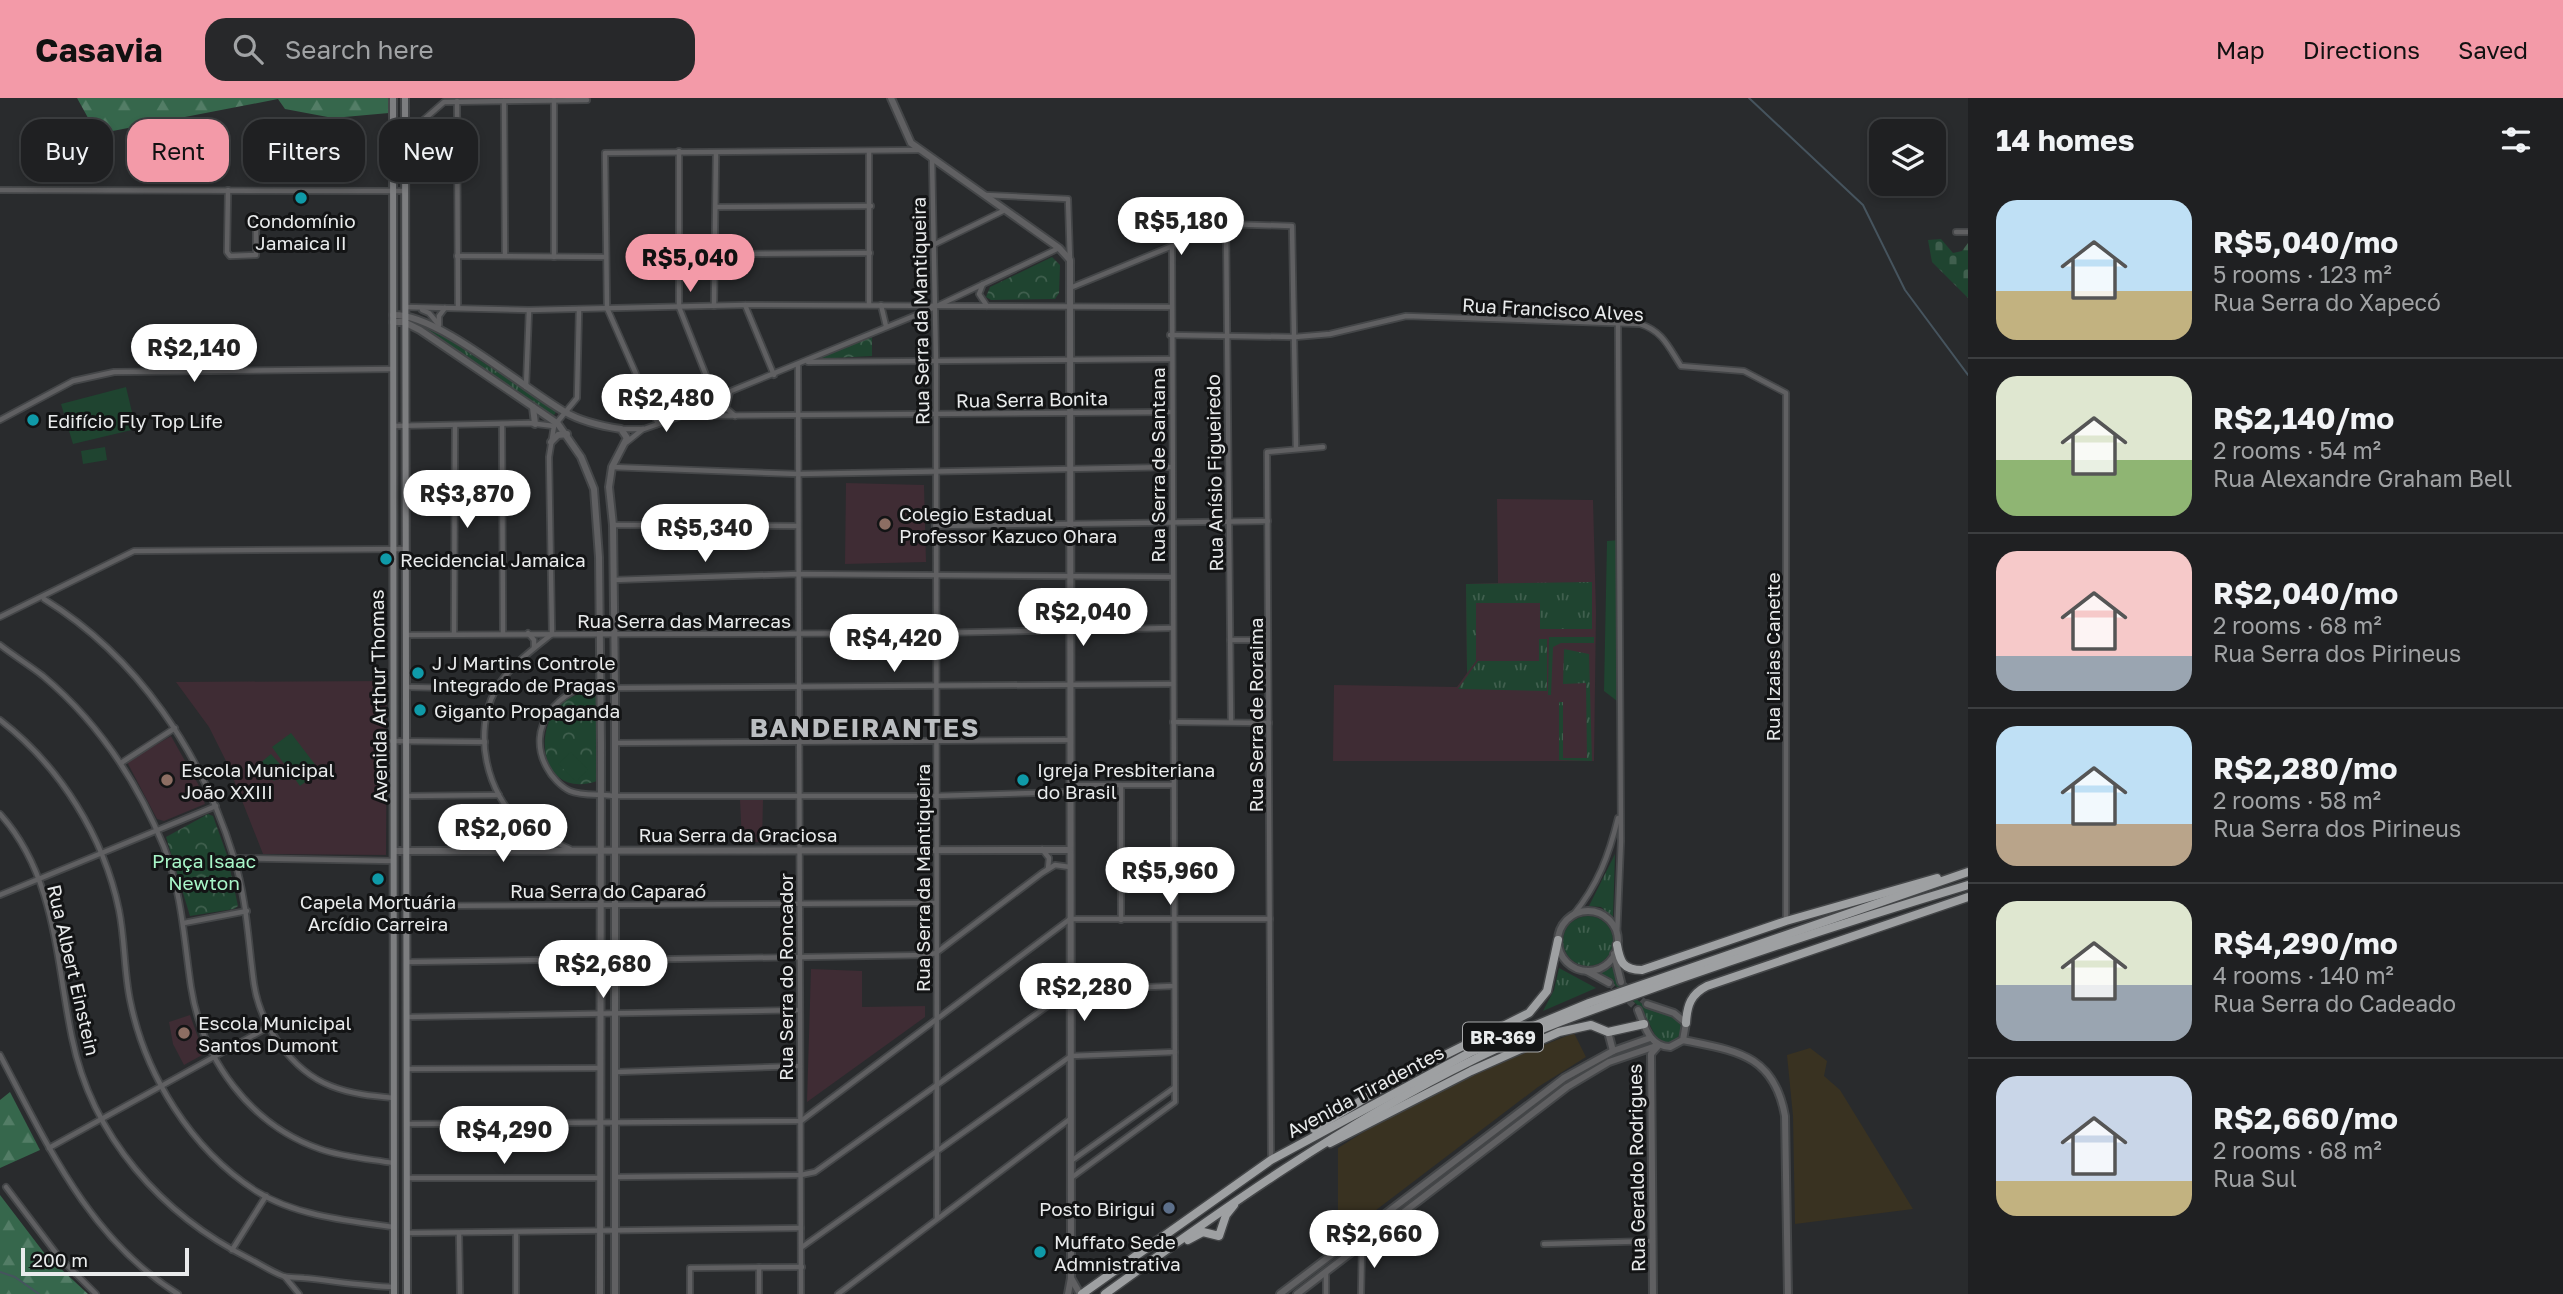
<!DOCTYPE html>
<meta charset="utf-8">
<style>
:root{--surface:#1f2022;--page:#27282a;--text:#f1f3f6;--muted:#a1a3a5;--line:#3c3e40;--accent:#f39aa8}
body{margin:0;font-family:"Golos Text",sans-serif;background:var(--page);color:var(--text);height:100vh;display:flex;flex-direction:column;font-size:26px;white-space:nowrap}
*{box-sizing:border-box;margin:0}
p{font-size:23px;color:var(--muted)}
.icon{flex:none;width:38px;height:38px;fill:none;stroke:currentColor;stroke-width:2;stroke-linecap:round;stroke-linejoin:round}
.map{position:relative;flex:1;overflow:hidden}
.details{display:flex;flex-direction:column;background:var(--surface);width:595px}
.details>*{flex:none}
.top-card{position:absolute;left:21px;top:21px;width:665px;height:63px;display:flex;gap:14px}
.controls{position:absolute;left:1869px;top:21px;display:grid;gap:14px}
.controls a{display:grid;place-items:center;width:77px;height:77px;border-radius:14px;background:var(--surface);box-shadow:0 4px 10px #0003,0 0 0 2px var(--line);font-size:35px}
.scale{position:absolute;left:21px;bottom:18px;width:168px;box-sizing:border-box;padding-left:7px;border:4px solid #e9ebec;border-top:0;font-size:19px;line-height:24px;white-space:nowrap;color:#e9ebec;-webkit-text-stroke:5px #131415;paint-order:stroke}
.price{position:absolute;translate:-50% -60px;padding:0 16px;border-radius:24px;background:#fff;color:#222;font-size:23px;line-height:46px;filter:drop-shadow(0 2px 4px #0008)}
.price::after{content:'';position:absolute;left:50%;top:42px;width:21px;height:16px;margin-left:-10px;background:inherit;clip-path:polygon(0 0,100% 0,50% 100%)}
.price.selected{background:var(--accent);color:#111}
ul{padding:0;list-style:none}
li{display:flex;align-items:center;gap:21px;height:175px;padding:0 28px}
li+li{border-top:2px solid var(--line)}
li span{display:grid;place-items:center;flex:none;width:196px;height:140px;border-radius:21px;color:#555}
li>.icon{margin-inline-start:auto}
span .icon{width:84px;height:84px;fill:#fffc;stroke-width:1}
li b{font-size:30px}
h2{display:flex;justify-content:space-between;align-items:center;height:84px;padding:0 28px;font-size:30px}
.tag{padding:0 24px;border-radius:21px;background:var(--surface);box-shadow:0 4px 10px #0003,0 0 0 2px var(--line);font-size:24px;line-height:63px}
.tag.selected{background:var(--accent);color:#111}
header{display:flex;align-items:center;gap:42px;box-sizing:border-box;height:98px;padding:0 35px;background:var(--accent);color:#111}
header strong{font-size:33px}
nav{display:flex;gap:38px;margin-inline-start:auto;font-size:24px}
.search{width:490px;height:63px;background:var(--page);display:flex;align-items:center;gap:18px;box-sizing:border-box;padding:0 24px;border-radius:21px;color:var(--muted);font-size:26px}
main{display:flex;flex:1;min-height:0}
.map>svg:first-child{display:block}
.industrial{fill:#393221}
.education{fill:#3f2c34}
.grass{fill:url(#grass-tufts)}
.forest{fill:url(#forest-firs)}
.cemetery{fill:url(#cemetery-stones)}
.park{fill:url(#park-crowns)}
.garden{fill:#1f4430}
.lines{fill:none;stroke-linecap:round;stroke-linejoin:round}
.stream{stroke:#46545e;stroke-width:2}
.tertiary-tunnel{stroke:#46484a;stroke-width:6;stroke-dasharray:6 3;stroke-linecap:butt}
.minor-casing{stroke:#444648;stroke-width:8}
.tertiary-casing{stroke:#444648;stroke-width:10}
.secondary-casing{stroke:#444648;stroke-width:10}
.trunk-casing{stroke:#444648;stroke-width:11}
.minor{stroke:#606062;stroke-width:4.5}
.tertiary{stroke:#606062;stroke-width:6}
.secondary{stroke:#7d7e80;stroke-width:6}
.trunk{stroke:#9ea0a2;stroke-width:8}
.culture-dot{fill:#0f9aa8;stroke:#131415;stroke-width:2.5}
.education-dot{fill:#8d6e63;stroke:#131415;stroke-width:2.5}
.service-dot{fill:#5c6f8a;stroke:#131415;stroke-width:2.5}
.labels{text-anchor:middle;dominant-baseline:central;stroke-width:6;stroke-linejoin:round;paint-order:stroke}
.shield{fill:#131415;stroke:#a9aaac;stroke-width:2}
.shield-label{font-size:18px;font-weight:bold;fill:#e9ebec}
.poi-label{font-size:19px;fill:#e9ebec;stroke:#131415;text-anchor:start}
.street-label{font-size:19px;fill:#e9ebec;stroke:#131415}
.park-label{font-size:19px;fill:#a8f6c8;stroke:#131415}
.district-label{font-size:26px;font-weight:bold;letter-spacing:2px;fill:#bbbec1;stroke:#131415}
</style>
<header>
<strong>Casavia</strong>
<div class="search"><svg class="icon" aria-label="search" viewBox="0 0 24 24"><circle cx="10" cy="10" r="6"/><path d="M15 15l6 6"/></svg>Search here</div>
<nav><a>Map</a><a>Directions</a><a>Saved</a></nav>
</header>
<main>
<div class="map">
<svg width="1968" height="1196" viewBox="0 0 1968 1196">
<defs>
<pattern id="grass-tufts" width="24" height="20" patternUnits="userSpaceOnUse" patternTransform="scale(1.75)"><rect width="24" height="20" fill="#1f4430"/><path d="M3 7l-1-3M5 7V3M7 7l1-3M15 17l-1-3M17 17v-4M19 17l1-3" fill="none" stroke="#405f4e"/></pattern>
<pattern id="forest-firs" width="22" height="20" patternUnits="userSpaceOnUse" patternTransform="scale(1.75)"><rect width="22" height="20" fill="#36674c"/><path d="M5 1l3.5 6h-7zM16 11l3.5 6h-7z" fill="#537d66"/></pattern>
<pattern id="cemetery-stones" width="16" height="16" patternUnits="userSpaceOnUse" patternTransform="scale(1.75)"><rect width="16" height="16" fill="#1f4430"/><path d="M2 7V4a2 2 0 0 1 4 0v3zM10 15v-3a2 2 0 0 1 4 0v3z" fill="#405f4e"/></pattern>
<pattern id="park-crowns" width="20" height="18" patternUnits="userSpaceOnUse" patternTransform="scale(1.75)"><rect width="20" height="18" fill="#1f4430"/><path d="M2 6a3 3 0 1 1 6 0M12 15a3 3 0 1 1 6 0" fill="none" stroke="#405f4e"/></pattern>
</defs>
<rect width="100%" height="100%" fill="#292b2d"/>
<g class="industrial">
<path d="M1574,935L1586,959L1538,989L1338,1141V1050L1394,1015L1471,976Z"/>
<path d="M1810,950L1827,963L1824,978L1840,992L1913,1111L1795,1126L1793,1018L1787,957Z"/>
</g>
<g class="education">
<path d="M846,385L924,387L926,464L845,466Z"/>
<path d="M1497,401L1593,402L1596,514L1594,663H1333L1334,587L1457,589L1467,575L1466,486L1498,485Z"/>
<path d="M387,583L386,757L263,756L228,667L209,629L176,584Z"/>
<path d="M171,638L198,686L205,706L164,723L157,721L127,664Z"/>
<path d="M740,702H763L762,744H742Z"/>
<path d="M811,871L862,873V909L925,908V919L807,1004Z"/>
<path d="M190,917L204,956L184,967L173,946L169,924Z"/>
</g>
<g class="grass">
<path d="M429,228L556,313L555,316L552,318L427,232Z"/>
<path d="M1592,484V531H1540V505H1476V563L1467,575L1466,486Z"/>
<path d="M1549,539H1594V545H1561L1553,549L1551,597H1548Z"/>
<path d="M1539,541H1547V593L1458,591L1478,563H1539Z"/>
<path d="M1564,551L1589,556L1592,663L1559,662V604H1563V660H1587L1586,585L1563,586Z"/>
<path d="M1615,756L1613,819L1601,809L1589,808Z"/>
<circle cx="1588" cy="843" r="25"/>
<path d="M1612,869C1619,886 1633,901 1650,911C1662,918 1677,915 1682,931L1676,943L1666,945L1657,941L1642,911L1601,875Z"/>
<path d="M1559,870L1596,890L1543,913L1554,892Z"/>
</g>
<g class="forest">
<path d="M77,0H388L389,15L333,20L285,11L278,1L97,36Z"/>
<path d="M10,994L40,1052L0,1070V1002Z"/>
<path d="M0,1097L45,1156L88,1196H0Z"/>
</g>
<path class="cemetery" d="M1941,141L1953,155L1962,153L1968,145V200L1932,164L1928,142Z"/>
<g class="park">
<path d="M1052,159L1060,167L1059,195L1055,201L991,202L986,199L990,189Z"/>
<path d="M872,238V258L817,261Z"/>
<path d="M596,594L597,683C534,704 530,614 574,598C581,595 589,595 596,594Z"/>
<path d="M208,716L213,718L227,757L238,808L234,811L190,818L166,739Z"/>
</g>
<g class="garden">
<path d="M126,289L136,331L73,346L61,306Z"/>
<path d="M105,349L107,362L83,366L81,353Z"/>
<path d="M1619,442L1617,603L1604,593L1607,443Z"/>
<path d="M291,635L320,673L300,688L272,649Z"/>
<path d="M571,654L588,672L576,683L558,666Z"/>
<path d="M271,656L286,673L274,683L259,666Z"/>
</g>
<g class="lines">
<g class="stream">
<path d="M1749,0L1863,107L1905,192L1968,277"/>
<path d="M0,1174L15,1179L39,1196"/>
</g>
<g class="tertiary-tunnel">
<path d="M1621,884L1647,906"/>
<path d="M1609,885L1638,912"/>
</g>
<defs>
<g id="minor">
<path d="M457,3L458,209"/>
<path d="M504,3L505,157"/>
<path d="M405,34L413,31L444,4L587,2"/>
<path d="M679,53V209L715,300"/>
<path d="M932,61L936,264L937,1120"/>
<path d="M0,92L404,93"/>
<path d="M228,92L227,154L230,158L256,157V118"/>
<path d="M985,97L1068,101L1070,162"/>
<path d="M716,109L871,108"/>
<path d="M1226,126L1231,624"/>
<path d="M1956,134H1968"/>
<path d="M933,147L1003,113"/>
<path d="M716,156L870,155"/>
<path d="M457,158L606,159"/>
<path d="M554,159V2"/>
<path d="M983,186L979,196L987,208"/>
<path d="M1070,190L1226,126L1292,128L1296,350"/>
<path d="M745,207L774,277"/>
<path d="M869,207V53"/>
<path d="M881,207L886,228"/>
<path d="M939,207L1059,150"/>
<path d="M714,208L716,55"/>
<path d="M405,209L529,212L745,207L1170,209"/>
<path d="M422,212L429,215L439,227"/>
<path d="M439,227V218L445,210"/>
<path d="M1170,237L1295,239L1330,236L1406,218L1640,226C1663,233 1669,250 1681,268L1744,273L1786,295V822"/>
<path d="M808,264L1171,261"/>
<path d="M798,267L801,1196"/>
<path d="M526,289L529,212"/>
<path d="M730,294L726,310L735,318"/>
<path d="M681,317L731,293L931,211"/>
<path d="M0,322L73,283L114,274L393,271"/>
<path d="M502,326L503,536"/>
<path d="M658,326L607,210L605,55L919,52"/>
<path d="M393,328L529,325L554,328"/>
<path d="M622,331H644L681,318L1171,314"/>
<path d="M627,344L643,331"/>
<path d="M612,369L798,376L1172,369"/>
<path d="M613,427L798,428"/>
<path d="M935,428L1268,423"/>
<path d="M613,482L798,476L1171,479"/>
<path d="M44,501C138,559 202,655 234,760C247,802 248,843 254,886C260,927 292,973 331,988C351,996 372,998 394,1000"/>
<path d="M0,519L134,453L406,451"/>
<path d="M528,535L534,542V550"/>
<path d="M454,536L455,327"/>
<path d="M406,537L935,535L1172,530"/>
<path d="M1230,542H1268"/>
<path d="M0,547C14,558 29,567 43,578C98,624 137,683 164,749C182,795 184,842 191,889C202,961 250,1027 320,1051C343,1059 369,1061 393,1065"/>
<path d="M600,585C559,590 524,629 547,670C551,678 561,689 570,693C581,698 600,696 613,698H935L1070,694"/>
<path d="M407,589L496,591"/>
<path d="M615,590L1173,586"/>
<path d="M0,622C60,668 104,739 119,812C125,842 124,873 130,902C145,977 191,1051 256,1093C296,1118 349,1123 394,1129"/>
<path d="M1173,624L1269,625"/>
<path d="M392,643L485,644"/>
<path d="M615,645L1069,642"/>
<path d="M121,665L175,630"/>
<path d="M1070,687H1173"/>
<path d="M1121,687V822"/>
<path d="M407,698L499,697"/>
<path d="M0,716C56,778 56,863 72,940C92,1039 162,1117 250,1161C260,1166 272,1174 283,1178C289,1180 297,1179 304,1180C334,1183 364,1188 394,1189"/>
<path d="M570,751C555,744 536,737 522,726C486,696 473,634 495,593C507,570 532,552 552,536L549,359L554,328L577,300L579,211"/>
<path d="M1042,751L1049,760L1048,771"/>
<path d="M536,752L539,736"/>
<path d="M234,760L394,763"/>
<path d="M0,797L216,708"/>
<path d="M407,808L936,805"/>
<path d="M1573,817C1598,787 1609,757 1618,720"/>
<path d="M184,825L247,813"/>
<path d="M1617,839L1621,743L1618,226"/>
<path d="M615,862L927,857L936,855L1042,775L1055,767L1070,769"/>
<path d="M407,864L600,861"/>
<path d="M407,919L800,912"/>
<path d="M0,957C47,1046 89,1141 178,1196"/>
<path d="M407,971L600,970"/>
<path d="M617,974L800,968"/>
<path d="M407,1026L801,1023L1070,821H1270"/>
<path d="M49,1050L270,928"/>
<path d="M1271,1061L1267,354L1323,349"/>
<path d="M1071,1063L1174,990"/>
<path d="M615,1079L801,1077L815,1074L1070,892L1174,888"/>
<path d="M407,1080H600"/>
<path d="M1071,1080L1175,1004L1172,149"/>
<path d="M6,1089L59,1159L96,1196"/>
<path d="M407,1135L801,1130"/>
<path d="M459,1135L460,1196"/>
<path d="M1544,1146L1653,1143"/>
<path d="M802,1149L1071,958L1175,954"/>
<path d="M232,1152L266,1098"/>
<path d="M285,1179L299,1196"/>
<path d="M516,1196V1135"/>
<path d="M690,1196V1170L802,1169"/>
<path d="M759,1196V1169"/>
<path d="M838,1196L1070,1021"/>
<path d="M1326,1196V1175"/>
<path d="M1361,1196L1362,1147"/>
</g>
<g id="tertiary">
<path d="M891,0L911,45L1059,150L1070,162L1071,1180L1068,1196"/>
<path d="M393,217C439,216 521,289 565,314C582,324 601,328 621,331L627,340L612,369L609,389L613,427L615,590V1196"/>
<path d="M393,224H404L420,232L558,326L581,359L594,391L599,459L601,646L600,1196"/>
<path d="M533,309L535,326"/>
<path d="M551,344L558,337L567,336"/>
<path d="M395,753L1070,752"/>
<circle cx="1588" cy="843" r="30"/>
<path d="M1614,856L1621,884"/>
<path d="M1587,873L1609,885"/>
<path d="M1638,912C1645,929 1649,948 1670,949L1683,942L1686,925L1674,915L1647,906"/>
<path d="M1608,934L1613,953"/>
<path d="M1683,942C1736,953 1774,956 1785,1018L1788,1196"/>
<path d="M1071,1180L1080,1196"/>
<path d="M1280,1196L1564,980L1613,953L1650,940"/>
<path d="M1297,1196L1567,989L1609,964L1659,947"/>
<path d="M1653,1196L1651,956L1658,948"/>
</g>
<g id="secondary">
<path d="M393,0L394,1196"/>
<path d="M405,0L407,1196"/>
</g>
<g id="trunk">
<path d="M1617,847C1620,864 1623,872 1642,872L1786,823L1937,780"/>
<path d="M1686,925C1687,907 1691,896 1707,888L1968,799"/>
<path d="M1314,1031L1397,981L1529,915L1547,893L1558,842"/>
<path d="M1330,1045L1471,973L1559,934L1591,927L1608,934L1644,926"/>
<path d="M1188,1142L1203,1134L1219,1138L1226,1117L1234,1107"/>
<path d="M1082,1196L1271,1062L1471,954L1589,905L1968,774"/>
<path d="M1105,1196C1224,1110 1342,1026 1475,961C1541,928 1612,905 1682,880C1776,847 1872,816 1968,787"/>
</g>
</defs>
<use href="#minor" class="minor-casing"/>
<use href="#tertiary" class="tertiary-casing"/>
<use href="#secondary" class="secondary-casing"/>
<use href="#trunk" class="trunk-casing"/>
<use href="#minor" class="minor"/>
<use href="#tertiary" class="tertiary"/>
<use href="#secondary" class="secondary"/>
<use href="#trunk" class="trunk"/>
</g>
<g class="culture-dot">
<circle cx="301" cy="100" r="7"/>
<circle cx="33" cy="322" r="7"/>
<circle cx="386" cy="461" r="7"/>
<circle cx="418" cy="575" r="7"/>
<circle cx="420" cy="612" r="7"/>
<circle cx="1023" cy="682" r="7"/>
<circle cx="378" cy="781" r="7"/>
<circle cx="1040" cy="1154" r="7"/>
</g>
<g class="education-dot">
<circle cx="885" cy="426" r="7"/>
<circle cx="167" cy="682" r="7"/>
<circle cx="184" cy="935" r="7"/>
</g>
<circle class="service-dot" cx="1169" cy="1110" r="7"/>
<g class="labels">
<rect class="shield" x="1463" y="924.5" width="80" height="29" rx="5"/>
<g class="shield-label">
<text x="1503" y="939">BR-369</text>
</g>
<g class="poi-label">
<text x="301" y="122" text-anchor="middle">Condomínio<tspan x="301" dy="22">Jamaica II</tspan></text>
<text x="47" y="322">Edifício Fly Top Life</text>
<text x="899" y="415">Colegio Estadual<tspan x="899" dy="22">Professor Kazuco Ohara</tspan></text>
<text x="400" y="461">Recidencial Jamaica</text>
<text x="432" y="564">J J Martins Controle<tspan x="432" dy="22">Integrado de Pragas</tspan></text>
<text x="434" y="612">Giganto Propaganda</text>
<text x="181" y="671">Escola Municipal<tspan x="181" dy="22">João XXIII</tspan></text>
<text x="1037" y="671">Igreja Presbiteriana<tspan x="1037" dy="22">do Brasil</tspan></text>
<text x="378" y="803" text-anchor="middle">Capela Mortuária<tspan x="378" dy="22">Arcídio Carreira</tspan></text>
<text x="198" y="924">Escola Municipal<tspan x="198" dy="22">Santos Dumont</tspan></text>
<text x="1155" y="1110" text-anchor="end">Posto Birigui</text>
<text x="1054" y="1143">Muffato Sede<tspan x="1054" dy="22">Admnistrativa</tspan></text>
</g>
<g class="street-label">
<text transform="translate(1553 211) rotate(3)">Rua Francisco Alves</text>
<text transform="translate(920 213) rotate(-91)">Rua Serra da Mantiqueira</text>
<text transform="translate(1032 301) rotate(-1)">Rua Serra Bonita</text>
<text transform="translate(1157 367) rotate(-90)">Rua Serra de Santana</text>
<text transform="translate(1214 375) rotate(-91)">Rua Anísio Figueiredo</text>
<text x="684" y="522">Rua Serra das Marrecas</text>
<text transform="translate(1772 559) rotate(-90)">Rua Izaias Canette</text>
<text transform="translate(378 598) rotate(-91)">Avenida Arthur Thomas</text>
<text transform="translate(1255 617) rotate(-90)">Rua Serra de Roraima</text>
<text x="738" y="736">Rua Serra da Graciosa</text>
<text transform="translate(922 780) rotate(-90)">Rua Serra da Mantiqueira</text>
<text x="608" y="792">Rua Serra do Caparaó</text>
<text transform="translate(74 872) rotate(77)">Rua Albert Einstein</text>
<text transform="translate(785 879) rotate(-90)">Rua Serra do Roncador</text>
<text transform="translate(1365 993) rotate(-28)">Avenida Tiradentes</text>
<text transform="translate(1636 1070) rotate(-91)">Rua Geraldo Rodrigues</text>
</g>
<g class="park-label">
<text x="204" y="762">Praça Isaac<tspan x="204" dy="22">Newton</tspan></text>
</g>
<g class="district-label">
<text x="865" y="629">BANDEIRANTES</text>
</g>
</g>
</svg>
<div class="controls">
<a><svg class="icon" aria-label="layers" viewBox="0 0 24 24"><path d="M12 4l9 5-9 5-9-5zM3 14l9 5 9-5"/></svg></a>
</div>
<div class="scale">200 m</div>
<b class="price" style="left:1181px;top:159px">R$5,180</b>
<b class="price selected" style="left:690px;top:196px">R$5,040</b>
<b class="price" style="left:194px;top:286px">R$2,140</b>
<b class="price" style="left:666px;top:336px">R$2,480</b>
<b class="price" style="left:467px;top:432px">R$3,870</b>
<b class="price" style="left:705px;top:466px">R$5,340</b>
<b class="price" style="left:1083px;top:550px">R$2,040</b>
<b class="price" style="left:894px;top:576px">R$4,420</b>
<b class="price" style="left:503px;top:766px">R$2,060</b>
<b class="price" style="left:1170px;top:809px">R$5,960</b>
<b class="price" style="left:603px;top:902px">R$2,680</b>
<b class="price" style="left:1084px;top:925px">R$2,280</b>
<b class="price" style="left:504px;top:1068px">R$4,290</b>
<b class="price" style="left:1374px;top:1172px">R$2,660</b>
<div class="top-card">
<a class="tag">Buy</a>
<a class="tag selected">Rent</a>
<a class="tag">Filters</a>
<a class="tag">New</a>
</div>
</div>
<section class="details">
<h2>14 homes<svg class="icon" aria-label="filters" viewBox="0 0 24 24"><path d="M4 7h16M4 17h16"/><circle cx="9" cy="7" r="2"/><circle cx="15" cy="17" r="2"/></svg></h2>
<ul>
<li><span style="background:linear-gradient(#bfe0f5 65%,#c2b280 0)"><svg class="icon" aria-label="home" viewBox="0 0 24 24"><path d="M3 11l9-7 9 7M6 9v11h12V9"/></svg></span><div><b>R$5,040/mo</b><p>5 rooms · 123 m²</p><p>Rua Serra do Xapecó</p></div></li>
<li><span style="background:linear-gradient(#dfe7d0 60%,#8fb573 0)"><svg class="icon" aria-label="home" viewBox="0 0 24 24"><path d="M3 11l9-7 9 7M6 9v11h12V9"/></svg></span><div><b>R$2,140/mo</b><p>2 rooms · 54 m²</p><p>Rua Alexandre Graham Bell</p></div></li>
<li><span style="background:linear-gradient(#f6c9c9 75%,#9aa5b1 0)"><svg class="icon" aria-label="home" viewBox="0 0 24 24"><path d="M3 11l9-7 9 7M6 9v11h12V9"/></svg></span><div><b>R$2,040/mo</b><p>2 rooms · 68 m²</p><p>Rua Serra dos Pirineus</p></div></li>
<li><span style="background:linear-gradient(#bfe0f5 70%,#b9a48a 0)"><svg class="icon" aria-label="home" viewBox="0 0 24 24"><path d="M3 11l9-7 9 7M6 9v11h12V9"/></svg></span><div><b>R$2,280/mo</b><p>2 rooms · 58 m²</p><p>Rua Serra dos Pirineus</p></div></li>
<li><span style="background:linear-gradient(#dfe7d0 60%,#9aa5b1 0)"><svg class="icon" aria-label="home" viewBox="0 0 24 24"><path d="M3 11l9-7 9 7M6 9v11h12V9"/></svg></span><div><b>R$4,290/mo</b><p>4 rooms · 140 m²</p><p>Rua Serra do Cadeado</p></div></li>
<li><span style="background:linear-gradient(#c9d6e8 75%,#c2b280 0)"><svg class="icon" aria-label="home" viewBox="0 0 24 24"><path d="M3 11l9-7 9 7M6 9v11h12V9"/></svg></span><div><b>R$2,660/mo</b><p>2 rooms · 68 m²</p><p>Rua Sul</p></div></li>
</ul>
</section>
</main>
